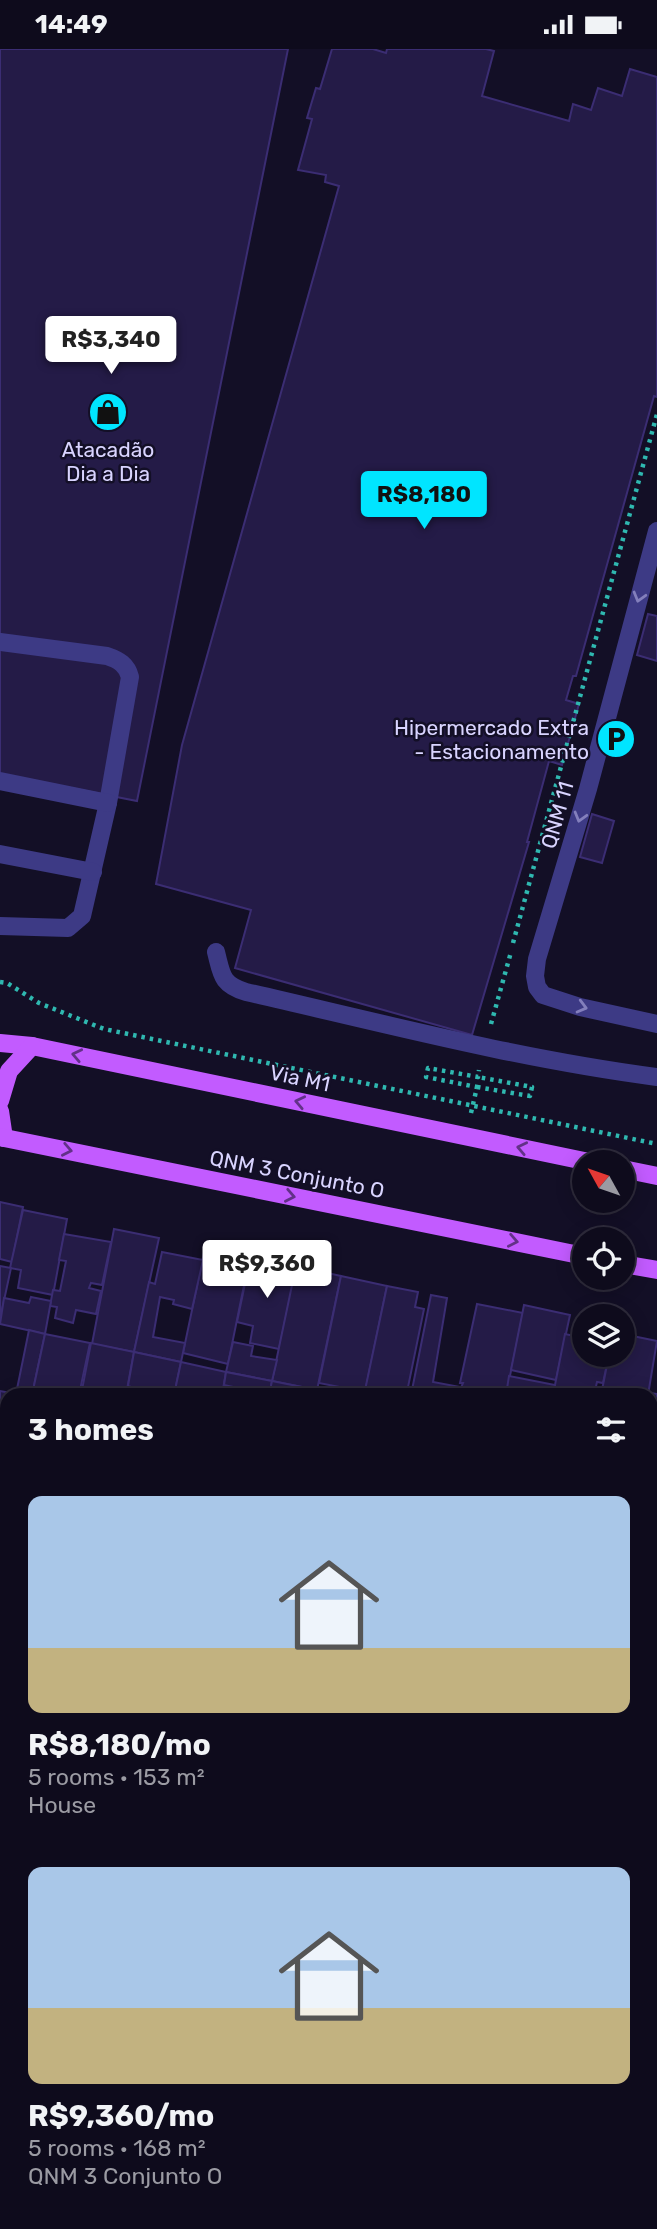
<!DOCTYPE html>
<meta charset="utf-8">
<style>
:root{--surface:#0e0b1c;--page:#171425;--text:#f1f3f6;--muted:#9b9ba3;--line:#2e2b3b;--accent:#00e5ff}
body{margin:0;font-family:Rubik,sans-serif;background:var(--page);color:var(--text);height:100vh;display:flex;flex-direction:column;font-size:26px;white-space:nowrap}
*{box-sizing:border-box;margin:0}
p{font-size:23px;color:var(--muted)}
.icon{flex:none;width:38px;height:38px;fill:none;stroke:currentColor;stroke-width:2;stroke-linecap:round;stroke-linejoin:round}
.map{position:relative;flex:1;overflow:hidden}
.details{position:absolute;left:0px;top:1339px;width:658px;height:842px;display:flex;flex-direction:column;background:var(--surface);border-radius:21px 21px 0 0;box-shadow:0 4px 18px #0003,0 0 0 2px var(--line)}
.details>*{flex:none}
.needle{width:46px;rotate:310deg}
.buttons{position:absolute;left:572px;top:1101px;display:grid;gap:14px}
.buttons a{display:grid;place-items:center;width:63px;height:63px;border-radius:50%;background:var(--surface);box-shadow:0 4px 18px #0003,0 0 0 2px var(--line);font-size:35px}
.price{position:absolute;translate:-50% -60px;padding:0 16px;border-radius:7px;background:#fff;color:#222;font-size:23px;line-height:46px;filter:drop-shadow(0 2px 4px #0008)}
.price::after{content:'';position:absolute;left:50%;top:42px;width:21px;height:16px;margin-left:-10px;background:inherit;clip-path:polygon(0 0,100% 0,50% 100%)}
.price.on{background:var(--accent);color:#111}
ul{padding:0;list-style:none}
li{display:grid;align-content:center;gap:14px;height:371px;padding:0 28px}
li span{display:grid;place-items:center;height:217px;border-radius:14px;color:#555}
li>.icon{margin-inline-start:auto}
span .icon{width:126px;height:126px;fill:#fffc;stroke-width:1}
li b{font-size:30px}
h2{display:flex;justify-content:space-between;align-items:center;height:84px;padding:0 28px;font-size:30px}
.status{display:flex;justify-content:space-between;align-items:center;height:49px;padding:0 35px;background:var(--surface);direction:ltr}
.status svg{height:19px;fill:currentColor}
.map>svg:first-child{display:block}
.building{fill:#241b47;stroke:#3b2d73;stroke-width:2}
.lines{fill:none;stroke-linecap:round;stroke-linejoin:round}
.path{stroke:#2fb8b0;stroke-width:4.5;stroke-dasharray:3.5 5;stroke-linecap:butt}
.minor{stroke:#3d3a85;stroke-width:18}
.major{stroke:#c25bff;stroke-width:18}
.oneway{stroke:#837fbc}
.oneway2{stroke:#623188}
.labels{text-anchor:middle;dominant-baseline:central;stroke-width:5;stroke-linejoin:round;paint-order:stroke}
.poi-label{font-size:21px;fill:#d9d4ff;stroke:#130f26}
.street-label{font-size:21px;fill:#d9d4ff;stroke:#130f26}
</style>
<div class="status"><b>14:49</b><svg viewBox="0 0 49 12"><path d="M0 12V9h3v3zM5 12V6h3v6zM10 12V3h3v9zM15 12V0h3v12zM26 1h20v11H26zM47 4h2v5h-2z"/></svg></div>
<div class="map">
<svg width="657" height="2180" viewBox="0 0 657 2180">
<rect width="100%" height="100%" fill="#130f26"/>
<g class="building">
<path d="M0,0H288L137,752L0,725Z"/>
<path d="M332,0H373L386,4L387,0H486L494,2L482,47L569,72L573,55L591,61L598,39L622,47L630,20L657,28V348L654,347L576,627H573L566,651L579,655L562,716L549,712L527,793H529L472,986L235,919L251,861L156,835L182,696L339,137L325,133L326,126L298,121L312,70L307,69L316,39L320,40Z"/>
<path d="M648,565L657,567V612L637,606Z"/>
<path d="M592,765L614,772L602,814L580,808Z"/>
<path d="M0,1153L23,1158L12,1213L0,1210Z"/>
<path d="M23,1161L67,1170L53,1246L18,1239L21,1221L10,1219Z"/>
<path d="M114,1180L159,1189L134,1303L92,1295Z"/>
<path d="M64,1185L111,1193L102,1236L91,1234L89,1239L101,1242L96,1265L76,1261L73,1274L55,1269L57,1258L50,1257L53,1241L60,1242L66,1212L59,1211Z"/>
<path d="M205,1199L250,1207L228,1315L183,1304Z"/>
<path d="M162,1203L203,1211L192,1260L173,1255L174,1251L160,1248L153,1288L185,1294L181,1313L134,1303L149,1233L155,1235Z"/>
<path d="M251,1206L297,1216L279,1300L250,1294L253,1277L237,1273Z"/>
<path d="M0,1217L11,1219L0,1270Z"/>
<path d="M296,1217L341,1227L317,1341L272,1332Z"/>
<path d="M341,1227L387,1237L365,1343L319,1334Z"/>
<path d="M387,1237L418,1243L415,1258L424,1260L407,1343L411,1346H364Z"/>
<path d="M431,1246L447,1249L433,1333L460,1338L458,1346H411Z"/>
<path d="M31,1248L51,1252L45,1285L0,1275L4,1249L29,1254Z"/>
<path d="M477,1255L523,1264L506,1346H458L463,1334H460Z"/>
<path d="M524,1256L570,1266L556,1331L511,1321Z"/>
<path d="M29,1281L45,1285L32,1346H7V1402L0,1401V1342L16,1345Z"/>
<path d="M45,1285L90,1294L79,1346H32Z"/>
<path d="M565,1285L584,1289V1306H609L603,1334L597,1333L594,1346H553Z"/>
<path d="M623,1285L657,1292L648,1346H601L609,1306H623Z"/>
<path d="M233,1293L253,1297L251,1307L277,1311L272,1332L226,1323Z"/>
<path d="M91,1294L134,1303L126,1346H81Z"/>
<path d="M134,1303L181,1313L174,1346H133L134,1339L128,1337Z"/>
<path d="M181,1313L226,1323L222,1346H174Z"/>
<path d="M226,1323L272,1332L269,1346L224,1336Z"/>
<path d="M509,1327L555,1336L553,1346H506Z"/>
<path d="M272,1332L317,1341L316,1346H269Z"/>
<path d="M650,1344L657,1345V1410L653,1409L654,1404H651Z"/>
<path d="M651,1409L657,1410V1448H654L655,1439L651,1438Z"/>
<path d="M0,1450L7,1451V1464L0,1498Z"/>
<path d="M651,1451L657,1452V1530L651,1529Z"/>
<path d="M7,1464V1572L0,1570V1498Z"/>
<path d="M0,1570L7,1572V1634L5,1638H7V1689L0,1688Z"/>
<path d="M651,1591L657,1593V1645L651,1644Z"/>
<path d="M651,1644L657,1645V1705L651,1703Z"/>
<path d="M651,1703L657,1705V1720L653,1740L657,1741V1764L651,1762Z"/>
<path d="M0,1745L7,1746V1824H4L2,1835L7,1836V1864L0,1863Z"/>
<path d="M651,1878L657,1879V1951L651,1949Z"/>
<path d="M6,1934L7,1935V1986L0,1984V1964Z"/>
<path d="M651,1949L657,1951V1981L651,1980Z"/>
<path d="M651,1996L657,1997V2011L651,2039Z"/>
<path d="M0,2036L7,2037L6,2159L0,2157Z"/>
<path d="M0,2157L7,2159L3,2180H0Z"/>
<path d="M7,2160V2174H52L51,2180H3Z"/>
<path d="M52,2174H78L99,2178L98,2180H51Z"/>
<path d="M99,2174H146L145,2180H132V2178L117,2174L116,2180H107L98,2178Z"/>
<path d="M146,2174H181L194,2176L193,2180H145Z"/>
<path d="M194,2174H236L235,2180H193Z"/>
<path d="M241,2174H265L263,2180H240Z"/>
<path d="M301,2174H329L328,2179Z"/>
<path d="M341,2174H383L382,2180H335L336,2175L340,2176Z"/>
<path d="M399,2174H431L429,2180Z"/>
<path d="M431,2174H478L473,2180H429Z"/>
<path d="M508,2174H526L524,2180H507Z"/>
<path d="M533,2174H621L619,2180H524L525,2178L532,2179Z"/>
</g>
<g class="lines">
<g class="path">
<path d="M513,894L657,365"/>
<path d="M0,933L7,934L39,954L104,980L657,1095"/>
<path d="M491,975L511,903"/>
<path d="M477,1038L530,1047L532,1038L478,1028"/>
<path d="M471,1064L477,1038L426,1028L428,1019L478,1028L479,1021"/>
</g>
<g class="minor">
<path d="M657,482L588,740L537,910L535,927L537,938L543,946L580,958L657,975"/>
<path d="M0,593L107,607C119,611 127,616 130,628L108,754L82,867L68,879L0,877"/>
<path d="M0,732L108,754"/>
<path d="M0,805L93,823"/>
<path d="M216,903C222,926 221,935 246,943C382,974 518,1010 657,1028"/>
<path d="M0,1417L7,1419"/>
<path d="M651,1553L657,1555"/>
<path d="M0,1709L7,1710"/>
<path d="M651,1842L657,1844"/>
<path d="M0,2006L7,2008"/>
<path d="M651,2141L657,2142"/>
</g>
<g class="major">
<path d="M0,994L32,997L589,1113"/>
<path d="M0,1052L9,1022L32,997"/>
<path d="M0,1062L4,1089"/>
<path d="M0,1088L584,1207"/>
<path d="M623,1120L657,1127"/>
<path d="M623,1215L657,1221"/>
</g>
</g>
<defs><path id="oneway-chevron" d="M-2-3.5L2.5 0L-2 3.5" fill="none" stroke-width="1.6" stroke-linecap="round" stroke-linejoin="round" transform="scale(1.75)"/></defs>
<g class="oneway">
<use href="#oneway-chevron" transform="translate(639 548) rotate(106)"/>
<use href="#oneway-chevron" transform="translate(580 768) rotate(106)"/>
<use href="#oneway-chevron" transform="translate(582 958) rotate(15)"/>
</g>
<g class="oneway2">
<use href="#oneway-chevron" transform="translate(77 1006) rotate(-168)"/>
<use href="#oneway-chevron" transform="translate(300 1053) rotate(-168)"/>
<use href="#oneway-chevron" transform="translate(522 1099) rotate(-168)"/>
<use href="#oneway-chevron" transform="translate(67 1101) rotate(11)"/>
<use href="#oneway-chevron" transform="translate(290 1147) rotate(11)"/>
<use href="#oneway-chevron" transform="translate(513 1192) rotate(11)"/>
</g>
<defs>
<symbol id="shop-disc" viewBox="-11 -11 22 22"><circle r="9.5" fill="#00e5ff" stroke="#130f26"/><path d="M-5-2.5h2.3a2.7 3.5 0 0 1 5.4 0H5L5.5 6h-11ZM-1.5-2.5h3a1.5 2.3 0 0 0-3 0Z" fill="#111"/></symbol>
<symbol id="parking-disc" viewBox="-11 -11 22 22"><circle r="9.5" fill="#00e5ff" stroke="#130f26"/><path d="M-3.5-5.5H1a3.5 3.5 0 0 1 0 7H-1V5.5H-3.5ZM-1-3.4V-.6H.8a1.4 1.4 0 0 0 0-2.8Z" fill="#111"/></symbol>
</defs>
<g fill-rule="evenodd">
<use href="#shop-disc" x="86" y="341" width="44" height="44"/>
<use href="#parking-disc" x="594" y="668" width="44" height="44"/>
</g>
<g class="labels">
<g class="poi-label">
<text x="108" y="400">Atacadão<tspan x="108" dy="24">Dia a Dia</tspan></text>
<text x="589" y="678" text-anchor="end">Hipermercado Extra<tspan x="589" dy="24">- Estacionamento</tspan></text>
</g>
<g class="street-label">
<text transform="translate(557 766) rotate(-74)">QNM 11</text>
<text transform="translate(300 1029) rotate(12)">Via M1</text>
<text transform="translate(297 1125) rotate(11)">QNM 3 Conjunto O</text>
</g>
</g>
</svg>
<div class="buttons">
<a><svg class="needle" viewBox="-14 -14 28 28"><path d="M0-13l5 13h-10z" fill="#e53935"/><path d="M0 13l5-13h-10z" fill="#9b9ba3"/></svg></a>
<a><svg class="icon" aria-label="locate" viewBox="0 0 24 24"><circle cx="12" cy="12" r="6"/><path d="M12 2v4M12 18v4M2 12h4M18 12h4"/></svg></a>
<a><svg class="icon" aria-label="layers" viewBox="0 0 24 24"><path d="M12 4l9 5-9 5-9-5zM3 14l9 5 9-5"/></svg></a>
</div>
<b class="price" style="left:111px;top:327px">R$3,340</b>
<b class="price on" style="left:424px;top:482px">R$8,180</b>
<b class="price" style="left:267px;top:1251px">R$9,360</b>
<section class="details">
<h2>3 homes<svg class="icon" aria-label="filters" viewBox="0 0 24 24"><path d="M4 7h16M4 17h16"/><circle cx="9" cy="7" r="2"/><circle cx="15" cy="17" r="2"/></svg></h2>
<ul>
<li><span style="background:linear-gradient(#a9c7e8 70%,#c2b280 0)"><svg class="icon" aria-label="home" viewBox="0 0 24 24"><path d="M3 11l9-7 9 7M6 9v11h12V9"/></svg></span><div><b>R$8,180/mo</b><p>5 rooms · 153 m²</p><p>House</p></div></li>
<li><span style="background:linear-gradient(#a9c7e8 65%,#c2b280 0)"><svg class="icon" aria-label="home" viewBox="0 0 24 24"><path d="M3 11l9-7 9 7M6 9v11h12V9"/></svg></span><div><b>R$9,360/mo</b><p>5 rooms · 168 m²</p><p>QNM 3 Conjunto O</p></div></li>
</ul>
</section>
</div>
